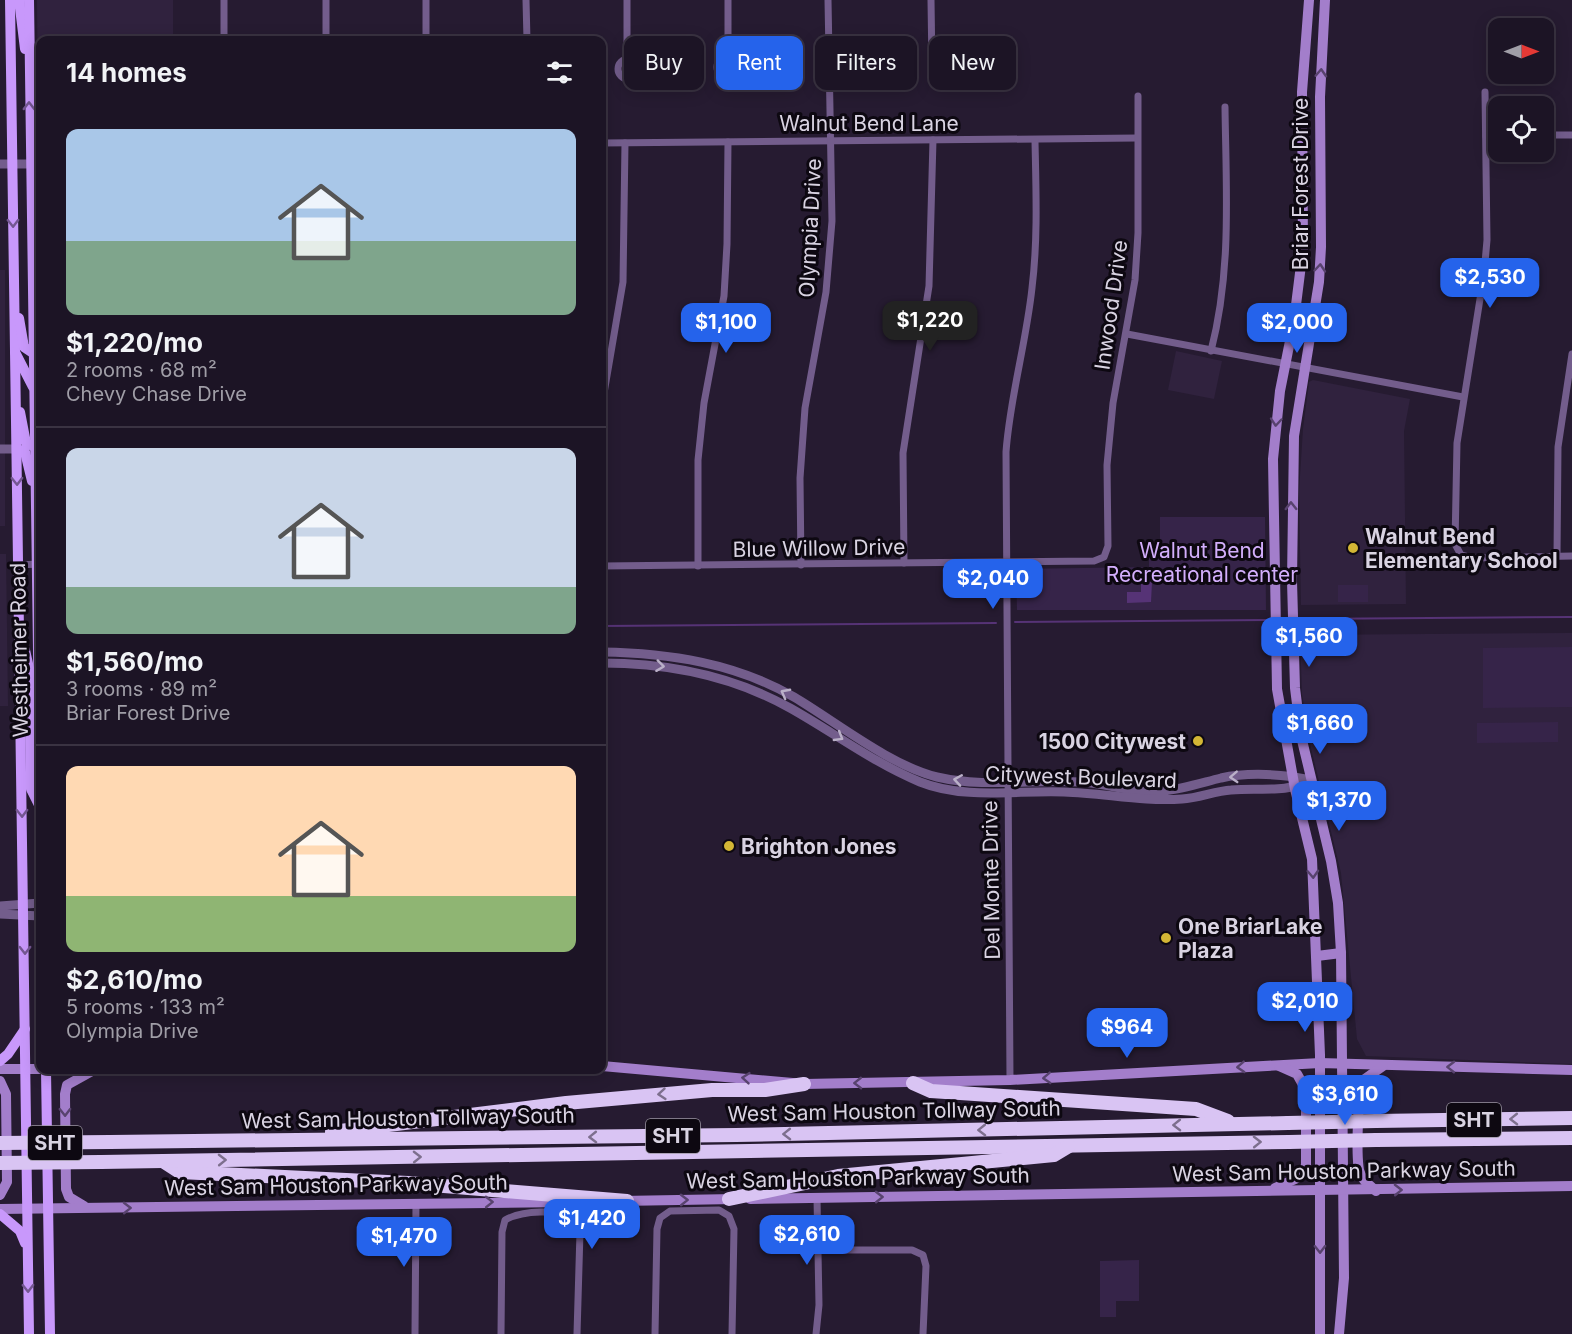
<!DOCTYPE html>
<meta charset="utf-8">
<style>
:root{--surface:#1c1425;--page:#292132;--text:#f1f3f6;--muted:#a09ea7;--line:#3a3342;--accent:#2563eb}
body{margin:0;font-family:Inter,sans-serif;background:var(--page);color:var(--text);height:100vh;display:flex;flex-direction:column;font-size:22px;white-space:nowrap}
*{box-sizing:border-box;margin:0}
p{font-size:20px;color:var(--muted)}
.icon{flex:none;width:33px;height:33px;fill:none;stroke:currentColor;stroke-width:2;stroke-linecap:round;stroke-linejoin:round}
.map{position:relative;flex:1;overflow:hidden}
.details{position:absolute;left:36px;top:36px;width:570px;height:1038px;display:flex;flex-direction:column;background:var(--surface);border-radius:12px;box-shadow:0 3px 15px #0003,0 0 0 2px var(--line)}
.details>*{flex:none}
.top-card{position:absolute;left:624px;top:36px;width:570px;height:54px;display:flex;gap:12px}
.needle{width:39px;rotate:90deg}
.tools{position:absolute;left:1488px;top:18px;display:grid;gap:12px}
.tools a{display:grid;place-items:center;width:66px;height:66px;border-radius:12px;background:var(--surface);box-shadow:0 3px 15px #0003,0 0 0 2px var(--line);font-size:30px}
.price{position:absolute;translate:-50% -51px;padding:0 14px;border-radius:12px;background:var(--accent);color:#fff;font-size:20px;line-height:39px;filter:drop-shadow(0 2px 3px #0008)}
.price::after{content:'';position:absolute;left:50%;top:36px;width:18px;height:14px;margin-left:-9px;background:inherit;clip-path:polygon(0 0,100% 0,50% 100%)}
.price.on{background:#222;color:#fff}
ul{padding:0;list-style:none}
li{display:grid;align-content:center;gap:12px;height:318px;padding:0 30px}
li+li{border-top:2px solid var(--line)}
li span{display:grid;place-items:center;height:186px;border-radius:12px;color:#555}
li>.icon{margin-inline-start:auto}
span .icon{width:108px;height:108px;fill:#fffc;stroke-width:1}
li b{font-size:26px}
h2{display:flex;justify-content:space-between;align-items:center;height:72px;padding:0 30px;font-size:26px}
.tag{padding:0 21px;border-radius:12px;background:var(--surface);box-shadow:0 3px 15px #0003,0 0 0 2px var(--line);font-size:21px;line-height:54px}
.tag.on{background:var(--accent);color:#fff}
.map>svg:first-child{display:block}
.built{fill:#30223e}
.green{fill:#362449}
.water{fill:#563376}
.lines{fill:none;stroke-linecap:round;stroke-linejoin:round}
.stream{stroke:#563376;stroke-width:2}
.minor{stroke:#735d8c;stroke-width:7}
.tertiary{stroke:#735d8c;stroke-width:9}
.secondary{stroke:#a37ecb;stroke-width:10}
.primary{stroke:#c898fb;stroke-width:10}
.motorway{stroke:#d9c4f3;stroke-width:14}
.motorway-bridge{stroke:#d9c4f3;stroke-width:14}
.oneway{stroke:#58436e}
.oneway2{stroke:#745792}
.oneway3{stroke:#bab0c8}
.oneway4{stroke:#7d6f8d}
.poi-dot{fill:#d3b635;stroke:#0d0811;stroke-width:2}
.labels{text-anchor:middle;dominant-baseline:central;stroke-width:6;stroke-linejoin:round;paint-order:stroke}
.shield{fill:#0d0811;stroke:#9c96a3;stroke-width:1.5}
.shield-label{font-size:20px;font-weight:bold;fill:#d9d3e2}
.street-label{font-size:21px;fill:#d9d3e2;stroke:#0d0811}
.poi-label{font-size:21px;font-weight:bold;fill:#d9d3e2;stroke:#0d0811;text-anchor:start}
.park-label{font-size:21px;fill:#d3aefc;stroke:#0d0811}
</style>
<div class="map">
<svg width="1572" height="1334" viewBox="0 0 1572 1334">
<rect width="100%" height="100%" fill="#261b31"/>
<g class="built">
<path d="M37,0H173V40H40V105H38Z"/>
<rect x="0" y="270" width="5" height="256"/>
<path d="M1176,351L1222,361L1214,399L1168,390Z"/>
<path d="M1313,380L1410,399L1404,431L1406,604L1301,605L1299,492L1303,429L1309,382Z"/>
<path d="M0,554H6L8,706H0Z"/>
<path d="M1572,633V1064L1366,1056L1357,1039L1341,873L1311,748L1302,694L1300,635Z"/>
</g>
<g class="green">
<path d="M1160,517H1265L1266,610H1017L1016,569L1149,567V542H1160Z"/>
<rect x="1338" y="585" width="30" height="17"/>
<path d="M1572,647V707L1483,708V648Z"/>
<path d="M1558,722V742L1477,743V723Z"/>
<path d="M1139,1260V1301H1116V1317H1100V1261Z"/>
</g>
<path class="water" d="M1141,582H1152L1151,602L1127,603V592H1141Z"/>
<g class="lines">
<g class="stream">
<path d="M1299,619L1572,617"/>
<path d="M1015,622L1268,620"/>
<path d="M602,626L996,623"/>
</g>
<g class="minor">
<path d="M224,0V40"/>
<path d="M326,0V40"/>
<path d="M426,0V40"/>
<path d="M526,0L527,40"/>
<path d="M627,0V58"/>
<path d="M728,0V56"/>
<path d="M931,0L932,68"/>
<circle cx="728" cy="67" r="11"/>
<circle cx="628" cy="69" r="10"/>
<path d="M1485,92L1487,240L1484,274L1457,443L1455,544L1461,555L1472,558L1572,556"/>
<path d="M1544,135H1572"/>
<path d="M1486,136H1498"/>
<path d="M602,143L1137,138"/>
<path d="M1127,334L1463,397"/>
<path d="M1211,351C1232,270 1226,189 1225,107"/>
<path d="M602,405L623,282L625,143"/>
<path d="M1557,556L1558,447L1572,354"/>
<path d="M904,563L903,453L929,286L933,140"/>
<path d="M18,565L39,564"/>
<path d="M801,565L800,478L805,408L826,292L832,221L828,0"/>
<path d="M602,566L1094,561L1104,557L1108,546L1107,465L1113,403L1135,280L1138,233V96"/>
<path d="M698,566V460L704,403L724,296L727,244L728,142"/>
<path d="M1010,1080L1006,452C1010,397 1026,344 1032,288C1038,239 1036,190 1035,141"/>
<path d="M819,1250H912L923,1255L926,1266L923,1334"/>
<path d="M415,1334L416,1203"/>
<path d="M501,1334L502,1232L505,1220C523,1210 558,1209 576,1219L580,1232L577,1334"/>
<path d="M655,1334L657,1229L660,1218L670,1211L719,1210L729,1216L734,1229L732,1334"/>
<path d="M816,1334L819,1305L817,1198"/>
</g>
<g class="tertiary">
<path d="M0,164H30"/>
<path d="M0,449H17"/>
<path d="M602,652C669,653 735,663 794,697C836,722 891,766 937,777C984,788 1034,779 1082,782C1109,784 1135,794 1163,791C1183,789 1201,783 1221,778C1248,772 1284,774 1311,780"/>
<path d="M602,663C667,663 731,675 790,708C833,732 874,763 920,782C965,800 1017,790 1064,792C1104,793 1142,802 1182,799C1199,798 1215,791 1231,790C1261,787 1284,794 1311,780"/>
<path d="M0,906L40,903"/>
<path d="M0,914L40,916"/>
</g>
<g class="secondary">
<path d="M1309,0L1302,92L1303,249L1294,321L1280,391L1273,459L1277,689L1295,789L1312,859L1320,1055V1334"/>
<path d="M1325,0L1320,97L1321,247L1319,282L1294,436L1292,581L1295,688L1301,736L1331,861L1338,903L1341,953L1344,1278L1339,1334"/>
<path d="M1317,956L1341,953"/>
<path d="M602,1066L804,1084L1010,1080L1320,1063L1572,1070"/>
<path d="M0,1069H40"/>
<path d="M0,1081L6,1094L7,1182L0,1195"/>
<path d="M1275,1188L1302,1176L1306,1165V1090L1297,1074L1279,1066"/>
<path d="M1376,1191C1369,1185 1361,1179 1359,1170C1356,1153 1358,1097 1362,1081L1383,1066"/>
<path d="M750,1199L1572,1186"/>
<path d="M621,1201L735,1199"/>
<path d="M84,1206L69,1197L66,1189L65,1094L67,1085L94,1070"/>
<path d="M0,1209L567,1202"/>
</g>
<g class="primary">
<path d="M10,0L29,1334"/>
<path d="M19,0L25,49"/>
<path d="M29,0L40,795"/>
<path d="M19,318L24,347L33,353"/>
<path d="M15,352L33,387"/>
<path d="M20,412L26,443L35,447"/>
<path d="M17,449L25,452L32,481"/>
<path d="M25,650L29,668L31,789L40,807"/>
<path d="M0,1061L8,1054L25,1029"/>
<path d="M46,1070L50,1334"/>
<path d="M0,1214L20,1231L25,1243"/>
</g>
<g class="motorway">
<path d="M913,1083L931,1091L1196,1109L1228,1121"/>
<path d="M1376,1121L1572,1118"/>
<path d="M332,1132L566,1103L712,1090H765L804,1084"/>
<path d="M1376,1140L1572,1138"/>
<path d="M110,1142L736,1135L1288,1123"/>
<path d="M163,1161L180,1172L408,1183L627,1201"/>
<path d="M101,1162L1289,1142"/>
<path d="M729,1199L838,1176L1054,1155L1069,1146"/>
</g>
<g class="motorway-bridge">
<path d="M1288,1123L1376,1121"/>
<path d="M1289,1142L1376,1140"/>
<path d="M0,1143L110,1142"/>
<path d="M0,1163L101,1162"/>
</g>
</g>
<defs><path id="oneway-chevron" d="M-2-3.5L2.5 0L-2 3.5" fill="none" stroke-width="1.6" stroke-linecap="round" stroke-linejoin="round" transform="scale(1.5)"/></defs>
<g class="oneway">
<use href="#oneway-chevron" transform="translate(1321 73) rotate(-87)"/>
<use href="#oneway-chevron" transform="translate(1320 268) rotate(-85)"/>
<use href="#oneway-chevron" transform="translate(1276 422) rotate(95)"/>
<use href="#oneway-chevron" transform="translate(1291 506) rotate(-91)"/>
<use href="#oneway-chevron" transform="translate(1313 874) rotate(87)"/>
<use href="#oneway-chevron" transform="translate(1241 1067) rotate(177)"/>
<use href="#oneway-chevron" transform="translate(1451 1067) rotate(-179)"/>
<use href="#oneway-chevron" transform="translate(746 1078) rotate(-175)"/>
<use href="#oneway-chevron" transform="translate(1047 1078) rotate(177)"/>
<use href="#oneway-chevron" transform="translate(858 1083) rotate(179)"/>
<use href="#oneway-chevron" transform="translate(65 1112) rotate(89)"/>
<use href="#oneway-chevron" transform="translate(1398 1190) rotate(-1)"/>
<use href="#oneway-chevron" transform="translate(879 1197) rotate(-1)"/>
<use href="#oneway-chevron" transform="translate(684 1200) rotate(-1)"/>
<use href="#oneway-chevron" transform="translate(489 1202) rotate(-1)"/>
<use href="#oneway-chevron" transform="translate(127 1208) rotate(-1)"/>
<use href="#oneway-chevron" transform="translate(1320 1249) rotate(89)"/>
</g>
<g class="oneway2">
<use href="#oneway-chevron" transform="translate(29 106) rotate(-90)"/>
<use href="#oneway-chevron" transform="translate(13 223) rotate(89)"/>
<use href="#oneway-chevron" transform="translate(17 481) rotate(89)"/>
<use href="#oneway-chevron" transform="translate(22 813) rotate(89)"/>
<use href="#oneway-chevron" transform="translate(25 950) rotate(90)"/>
<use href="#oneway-chevron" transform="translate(28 1288) rotate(89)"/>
</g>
<g class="oneway3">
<use href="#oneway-chevron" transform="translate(660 666) rotate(7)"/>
<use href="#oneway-chevron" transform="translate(785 693) rotate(-152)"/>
<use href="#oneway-chevron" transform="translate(839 737) rotate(31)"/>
<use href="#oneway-chevron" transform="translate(1234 777) rotate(177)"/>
<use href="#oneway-chevron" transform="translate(958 780) rotate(-171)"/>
</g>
<g class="oneway4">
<use href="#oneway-chevron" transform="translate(662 1094) rotate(175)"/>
<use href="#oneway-chevron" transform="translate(1514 1119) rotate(179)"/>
<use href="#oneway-chevron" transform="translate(1177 1125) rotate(179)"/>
<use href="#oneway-chevron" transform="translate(982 1130) rotate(179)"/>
<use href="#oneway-chevron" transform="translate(787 1134) rotate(179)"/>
<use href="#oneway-chevron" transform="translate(593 1137) rotate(179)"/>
<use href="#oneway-chevron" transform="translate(1257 1142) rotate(-1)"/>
<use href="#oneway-chevron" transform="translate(417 1157) rotate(-1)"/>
<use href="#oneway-chevron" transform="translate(222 1160) rotate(-1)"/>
</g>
<g class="poi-dot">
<circle cx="1353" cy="548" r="6"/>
<circle cx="1198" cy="741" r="6"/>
<circle cx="729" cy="846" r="6"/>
<circle cx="1166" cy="938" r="6"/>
</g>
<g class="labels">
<g class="shield">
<rect x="1447" y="1103" width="54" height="34" rx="4.5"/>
<rect x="646" y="1119" width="54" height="34" rx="4.5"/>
<rect x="28" y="1126" width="54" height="34" rx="4.5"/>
</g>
<g class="shield-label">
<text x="1474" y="1120">SHT</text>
<text x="673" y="1136">SHT</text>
<text x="55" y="1143">SHT</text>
</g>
<g class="street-label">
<text x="869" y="123">Walnut Bend Lane</text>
<text transform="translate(1300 184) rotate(-90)">Briar Forest Drive</text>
<text transform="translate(810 228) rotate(-87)">Olympia Drive</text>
<text transform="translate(1111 305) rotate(-82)">Inwood Drive</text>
<text transform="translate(819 548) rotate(-1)">Blue Willow Drive</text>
<text transform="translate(19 650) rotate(-91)">Westheimer Road</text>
<text transform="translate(1081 777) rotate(2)">Citywest Boulevard</text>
<text transform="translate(991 880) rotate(-91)">Del Monte Drive</text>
<text transform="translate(894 1111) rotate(-1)">West Sam Houston Tollway South</text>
<text transform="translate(408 1118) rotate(-1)">West Sam Houston Tollway South</text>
<text transform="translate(1344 1171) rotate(-1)">West Sam Houston Parkway South</text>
<text transform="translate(858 1178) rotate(-1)">West Sam Houston Parkway South</text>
<text transform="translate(336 1185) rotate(-1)">West Sam Houston Parkway South</text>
</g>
<g class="poi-label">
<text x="1365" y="536">Walnut Bend<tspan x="1365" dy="24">Elementary School</tspan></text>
<text x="1186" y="741" text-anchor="end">1500 Citywest</text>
<text x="741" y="846">Brighton Jones</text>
<text x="1178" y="926">One BriarLake<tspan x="1178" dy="24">Plaza</tspan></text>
</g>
<g class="park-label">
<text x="1202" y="550">Walnut Bend<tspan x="1202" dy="24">Recreational center</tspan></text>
</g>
</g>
</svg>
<div class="tools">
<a><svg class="needle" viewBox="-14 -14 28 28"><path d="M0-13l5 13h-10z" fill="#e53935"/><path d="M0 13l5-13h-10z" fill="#a09ea7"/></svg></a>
<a><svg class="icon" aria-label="locate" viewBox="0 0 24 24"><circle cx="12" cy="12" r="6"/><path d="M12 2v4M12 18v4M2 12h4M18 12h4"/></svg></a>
</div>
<b class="price" style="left:1490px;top:309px">$2,530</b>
<b class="price on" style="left:930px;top:352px">$1,220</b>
<b class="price" style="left:726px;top:354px">$1,100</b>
<b class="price" style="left:1297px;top:354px">$2,000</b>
<b class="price" style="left:993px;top:610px">$2,040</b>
<b class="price" style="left:1309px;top:668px">$1,560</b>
<b class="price" style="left:1320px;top:755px">$1,660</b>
<b class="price" style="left:1339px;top:832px">$1,370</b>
<b class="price" style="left:1305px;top:1033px">$2,010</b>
<b class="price" style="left:1127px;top:1059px">$964</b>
<b class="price" style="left:1345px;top:1126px">$3,610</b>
<b class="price" style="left:592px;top:1250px">$1,420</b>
<b class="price" style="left:807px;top:1266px">$2,610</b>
<b class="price" style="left:404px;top:1268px">$1,470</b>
<div class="top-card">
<a class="tag">Buy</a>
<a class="tag on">Rent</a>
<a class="tag">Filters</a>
<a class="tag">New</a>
</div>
<section class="details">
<h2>14 homes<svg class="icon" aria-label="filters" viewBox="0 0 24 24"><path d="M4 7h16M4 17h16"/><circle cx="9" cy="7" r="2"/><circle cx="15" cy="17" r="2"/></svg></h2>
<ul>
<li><span style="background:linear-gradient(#a9c7e8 60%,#7fa58c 0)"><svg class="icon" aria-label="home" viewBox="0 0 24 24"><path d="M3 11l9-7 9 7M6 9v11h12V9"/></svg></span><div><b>$1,220/mo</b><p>2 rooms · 68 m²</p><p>Chevy Chase Drive</p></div></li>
<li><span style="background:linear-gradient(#c9d6e8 75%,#7fa58c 0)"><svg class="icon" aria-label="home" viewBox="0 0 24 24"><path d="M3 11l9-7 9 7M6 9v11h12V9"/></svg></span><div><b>$1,560/mo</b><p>3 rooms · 89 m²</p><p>Briar Forest Drive</p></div></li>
<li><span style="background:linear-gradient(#ffd9b3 70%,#8fb573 0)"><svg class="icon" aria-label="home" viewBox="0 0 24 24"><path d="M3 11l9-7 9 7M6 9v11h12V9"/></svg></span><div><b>$2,610/mo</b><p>5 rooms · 133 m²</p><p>Olympia Drive</p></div></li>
</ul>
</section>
</div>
